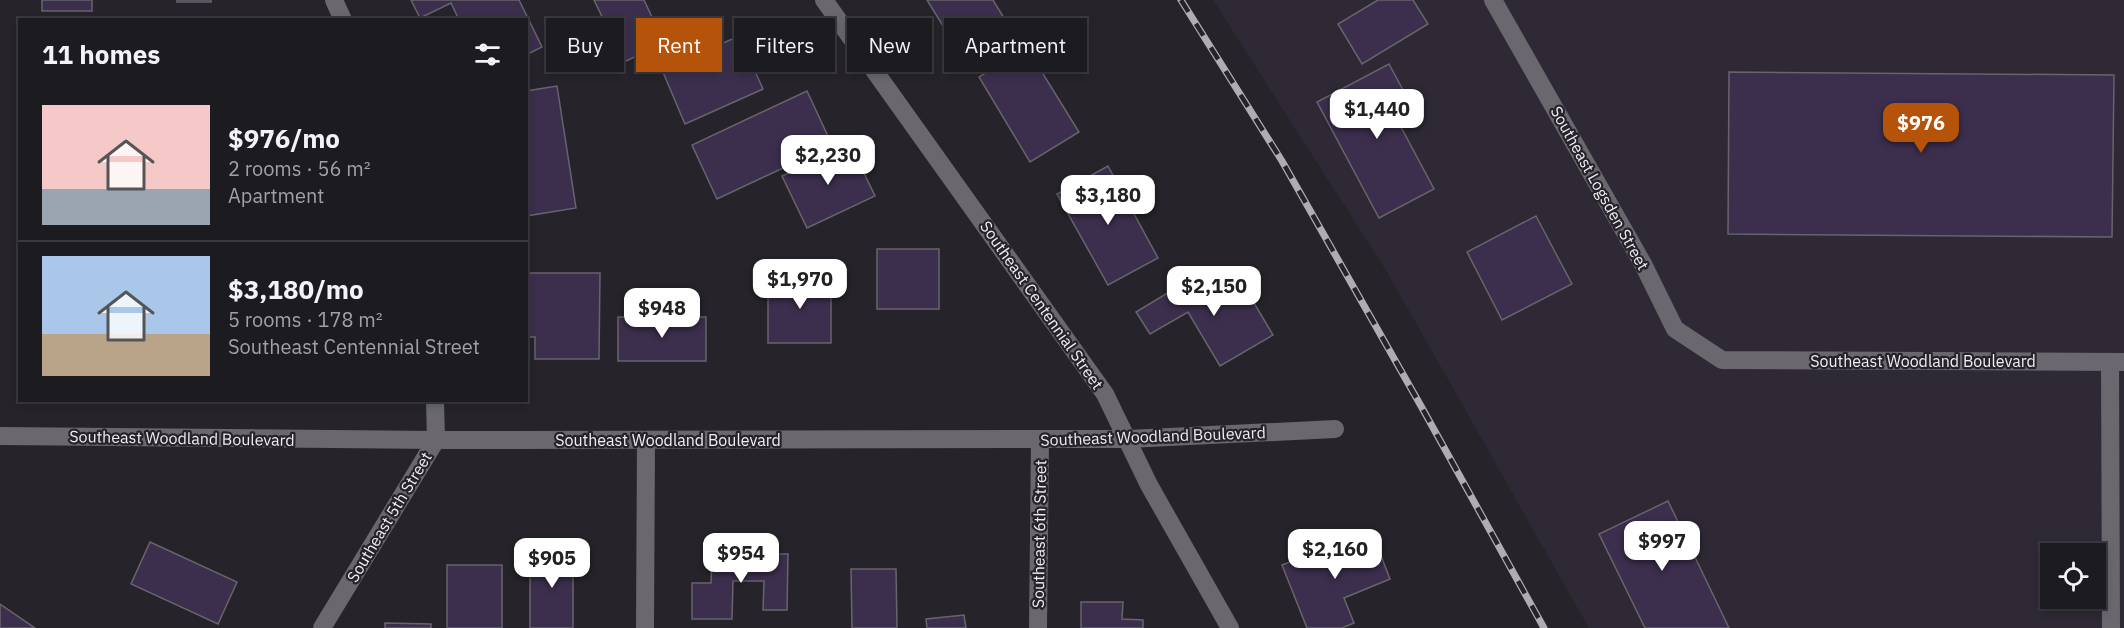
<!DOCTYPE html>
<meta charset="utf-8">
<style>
:root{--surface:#1c1b20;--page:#29282d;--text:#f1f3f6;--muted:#a0a1a5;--line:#3a393e;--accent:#b45309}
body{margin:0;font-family:"IBM Plex Sans",sans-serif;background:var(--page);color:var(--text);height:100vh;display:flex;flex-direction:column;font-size:22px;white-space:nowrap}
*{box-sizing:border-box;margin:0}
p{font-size:20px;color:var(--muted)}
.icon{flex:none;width:33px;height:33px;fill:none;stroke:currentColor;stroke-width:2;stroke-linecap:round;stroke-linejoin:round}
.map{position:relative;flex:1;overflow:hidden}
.sheet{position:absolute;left:18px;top:18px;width:510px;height:384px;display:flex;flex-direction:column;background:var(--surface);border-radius:0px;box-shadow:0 3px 9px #0003,0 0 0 2px var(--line)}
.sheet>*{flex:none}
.guide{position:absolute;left:546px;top:18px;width:570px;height:54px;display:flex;gap:12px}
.tools{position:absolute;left:2040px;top:543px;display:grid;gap:12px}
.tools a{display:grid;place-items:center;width:66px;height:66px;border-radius:0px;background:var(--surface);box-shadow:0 3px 9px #0003,0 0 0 2px var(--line);font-size:30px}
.price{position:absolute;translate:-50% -51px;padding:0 14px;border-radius:12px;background:#fff;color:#222;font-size:20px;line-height:39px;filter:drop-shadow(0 2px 3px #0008)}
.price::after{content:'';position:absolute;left:50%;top:36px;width:18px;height:14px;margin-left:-9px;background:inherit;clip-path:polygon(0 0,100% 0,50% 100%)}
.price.on{background:var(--accent);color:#fff}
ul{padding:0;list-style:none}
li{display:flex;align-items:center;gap:18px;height:150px;padding:0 24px}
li+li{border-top:2px solid var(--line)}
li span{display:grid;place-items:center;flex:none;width:168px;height:120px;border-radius:0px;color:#555}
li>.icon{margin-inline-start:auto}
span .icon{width:72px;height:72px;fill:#fffc;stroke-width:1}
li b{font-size:26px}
h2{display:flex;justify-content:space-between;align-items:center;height:72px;padding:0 24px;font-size:26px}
.pill{padding:0 21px;border-radius:0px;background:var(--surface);box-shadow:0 3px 9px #0003,0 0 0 2px var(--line);font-size:21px;line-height:54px}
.pill.on{background:var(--accent);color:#fff}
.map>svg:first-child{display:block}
.built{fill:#2e2935;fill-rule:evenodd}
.building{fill:#3c2f4e;stroke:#67646b;stroke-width:1.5}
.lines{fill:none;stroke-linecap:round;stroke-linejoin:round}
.minor{stroke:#6a676f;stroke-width:18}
.rail-casing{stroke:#afadb2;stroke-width:7}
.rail{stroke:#26242a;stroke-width:4.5;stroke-dasharray:14;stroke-linecap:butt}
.labels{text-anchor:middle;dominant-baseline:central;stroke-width:4.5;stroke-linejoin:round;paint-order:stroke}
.street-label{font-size:16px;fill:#efedf1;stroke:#26242a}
</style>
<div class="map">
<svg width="2124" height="628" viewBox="0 0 2124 628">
<rect width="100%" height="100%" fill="#26242a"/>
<path class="built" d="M1213,0H2124V628H1589L1387,272ZM2050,554H2096V598H2050Z"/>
<g class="building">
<rect x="42" y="0" width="50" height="11"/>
<rect x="177" y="0" width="34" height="2"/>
<path d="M411,0H519L542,47L526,55V20H459L451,3L420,18Z"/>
<path d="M594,0H644L664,43L624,62Z"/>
<path d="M927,0H993L1004,18L956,47Z"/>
<path d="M1378,0H1413L1428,24L1362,64L1338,24Z"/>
<path d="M739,36L763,89L685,124L662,70Z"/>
<path d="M1027,48L1079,132L1030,162L979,77Z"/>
<path d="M1389,64L1410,103L1393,112L1434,189L1379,218L1317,102Z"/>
<path d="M1729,72L2114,75L2112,237L1728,234Z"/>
<path d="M557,86L576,208L526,216V91Z"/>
<path d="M807,91L832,145L717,199L692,145Z"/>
<path d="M850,144L875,196L807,228L782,176Z"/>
<path d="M1108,166L1158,258L1108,285L1057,194Z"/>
<path d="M1536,216L1572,284L1502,320L1467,252Z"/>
<rect x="877" y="249" width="62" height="60"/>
<path d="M1235,271L1273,335L1220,366L1188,312L1150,334L1136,312L1174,289L1182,303Z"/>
<path d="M526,273H600L599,359H535V337H526Z"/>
<rect x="768" y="278" width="63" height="65"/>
<rect x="618" y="317" width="88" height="44"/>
<path d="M1668,501L1729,628H1645L1599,534Z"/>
<path d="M1371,530L1390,579L1344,598L1354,623L1342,628H1307L1282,565Z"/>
<path d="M150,542L237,582L218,624L131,584Z"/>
<rect x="530" y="550" width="43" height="78"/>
<path d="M712,554H788L787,610H763L764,581H733L732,619H692V583H711Z"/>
<rect x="447" y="565" width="55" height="63"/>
<path d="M851,569H896L897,628H852Z"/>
<path d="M1081,602H1123L1122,619L1143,620V628H1081Z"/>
<path d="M0,604L35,628H0Z"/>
<path d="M964,615L966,628H927L926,619Z"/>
<path d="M385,623L431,624V628H385Z"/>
</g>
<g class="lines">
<g class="minor">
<path d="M334,0L343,20"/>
<path d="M824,0L1105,394L1149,485L1230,628"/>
<path d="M1493,0L1643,264L1675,329L1722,360L2124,362"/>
<path d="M2110,362L2111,628"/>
<path d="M0,436L436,440L1040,439H1128L1335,429"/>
<path d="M322,628L436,440L435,400"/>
<path d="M645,628L646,440"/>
<path d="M1038,628L1040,439"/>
</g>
<defs>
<path id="rail" d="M1181,0L1282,161L1421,406L1544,628"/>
</defs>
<use href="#rail" class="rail-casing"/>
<use href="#rail" class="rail"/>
</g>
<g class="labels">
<g class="street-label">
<text transform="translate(1600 188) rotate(61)">Southeast Logsden Street</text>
<text transform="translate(1042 305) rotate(55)">Southeast Centennial Street</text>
<text x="1923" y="361">Southeast Woodland Boulevard</text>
<text transform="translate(1153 436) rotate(-2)">Southeast Woodland Boulevard</text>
<text transform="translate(182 438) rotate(1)">Southeast Woodland Boulevard</text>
<text x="668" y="440">Southeast Woodland Boulevard</text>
<text transform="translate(389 517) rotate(-59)">Southeast 5th Street</text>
<text transform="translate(1039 534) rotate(-89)">Southeast 6th Street</text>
</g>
</g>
</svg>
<div class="tools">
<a><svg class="icon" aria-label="locate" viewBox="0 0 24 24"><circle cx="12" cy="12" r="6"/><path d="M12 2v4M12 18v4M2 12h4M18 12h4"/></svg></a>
</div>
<b class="price" style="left:1377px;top:140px">$1,440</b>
<b class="price on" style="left:1921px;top:154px">$976</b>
<b class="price" style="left:828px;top:186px">$2,230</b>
<b class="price" style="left:1108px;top:226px">$3,180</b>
<b class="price" style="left:800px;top:310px">$1,970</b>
<b class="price" style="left:1214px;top:317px">$2,150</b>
<b class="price" style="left:662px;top:339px">$948</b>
<b class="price" style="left:1662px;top:572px">$997</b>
<b class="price" style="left:1335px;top:580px">$2,160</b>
<b class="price" style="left:741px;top:584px">$954</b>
<b class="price" style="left:552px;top:589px">$905</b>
<div class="guide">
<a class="pill">Buy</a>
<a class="pill on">Rent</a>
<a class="pill">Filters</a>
<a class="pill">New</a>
<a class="pill">Apartment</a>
</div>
<section class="sheet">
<h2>11 homes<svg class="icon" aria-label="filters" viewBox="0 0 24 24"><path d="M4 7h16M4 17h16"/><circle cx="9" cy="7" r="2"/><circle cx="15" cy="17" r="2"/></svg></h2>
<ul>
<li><span style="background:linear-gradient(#f6c9c9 70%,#9aa5b1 0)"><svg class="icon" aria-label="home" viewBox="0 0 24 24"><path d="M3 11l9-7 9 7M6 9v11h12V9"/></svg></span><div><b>$976/mo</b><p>2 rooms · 56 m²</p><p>Apartment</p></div></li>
<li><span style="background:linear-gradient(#a9c7e8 65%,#b9a48a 0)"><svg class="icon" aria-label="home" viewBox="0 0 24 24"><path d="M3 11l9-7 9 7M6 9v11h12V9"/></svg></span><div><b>$3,180/mo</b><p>5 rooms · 178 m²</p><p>Southeast Centennial Street</p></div></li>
</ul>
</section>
</div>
